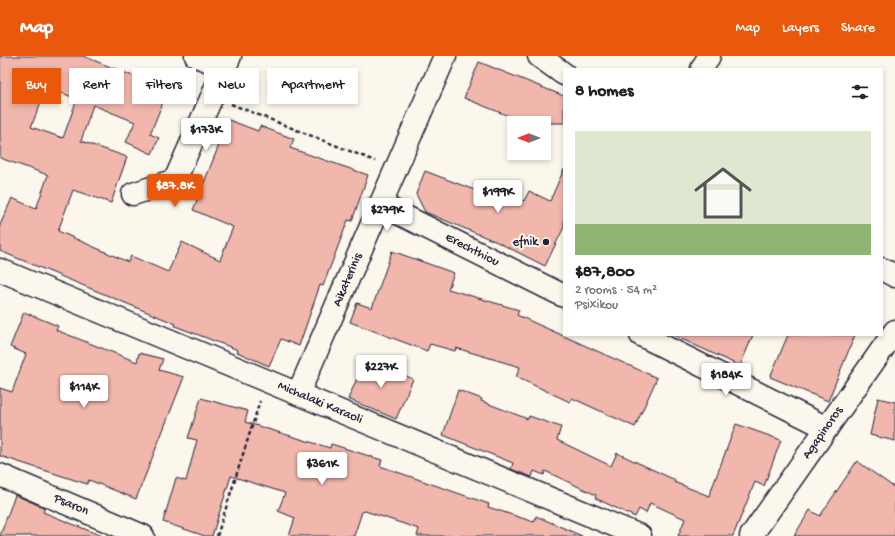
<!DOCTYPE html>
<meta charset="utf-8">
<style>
:root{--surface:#fff;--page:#f6f6f6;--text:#202124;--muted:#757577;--accent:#ea580c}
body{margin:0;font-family:"Gochi Hand",sans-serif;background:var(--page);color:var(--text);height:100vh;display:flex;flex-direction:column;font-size:15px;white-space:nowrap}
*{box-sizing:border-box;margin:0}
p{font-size:13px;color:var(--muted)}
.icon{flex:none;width:22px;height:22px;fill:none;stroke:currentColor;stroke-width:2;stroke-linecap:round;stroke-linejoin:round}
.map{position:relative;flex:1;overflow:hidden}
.details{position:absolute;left:563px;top:12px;width:320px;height:268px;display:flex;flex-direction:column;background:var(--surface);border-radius:0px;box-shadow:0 2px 6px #0003}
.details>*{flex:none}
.hud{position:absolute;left:12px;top:12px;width:380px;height:36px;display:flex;gap:8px}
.needle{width:26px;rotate:270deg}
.fabs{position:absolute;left:507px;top:60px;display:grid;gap:8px}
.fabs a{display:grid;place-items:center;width:44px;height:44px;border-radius:0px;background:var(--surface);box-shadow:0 2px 6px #0003;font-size:20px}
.price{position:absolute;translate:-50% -34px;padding:0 9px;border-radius:4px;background:#fff;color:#222;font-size:13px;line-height:26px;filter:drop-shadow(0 1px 2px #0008)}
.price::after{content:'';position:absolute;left:50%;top:24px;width:12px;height:9px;margin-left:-6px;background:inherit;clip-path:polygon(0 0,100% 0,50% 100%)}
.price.active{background:var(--accent);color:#fff}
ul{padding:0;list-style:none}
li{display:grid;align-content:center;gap:8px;height:212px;padding:0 12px}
li span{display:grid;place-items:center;height:124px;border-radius:0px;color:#555}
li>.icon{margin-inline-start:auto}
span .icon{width:72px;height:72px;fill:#fffc;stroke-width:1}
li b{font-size:17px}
h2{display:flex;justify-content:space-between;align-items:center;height:48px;padding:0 12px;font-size:17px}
.chip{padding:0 14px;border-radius:0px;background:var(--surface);box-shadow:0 2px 6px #0003;font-size:14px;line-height:36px}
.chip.active{background:var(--accent);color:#fff}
header{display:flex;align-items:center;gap:24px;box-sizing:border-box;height:56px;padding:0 20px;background:var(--accent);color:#fff}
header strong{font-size:19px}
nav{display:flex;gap:22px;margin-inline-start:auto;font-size:14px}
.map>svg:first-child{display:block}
.building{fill:#f1b6ac;stroke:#22223b;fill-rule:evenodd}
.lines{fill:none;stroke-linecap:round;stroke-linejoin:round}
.minor-casing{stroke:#22223b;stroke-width:25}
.path{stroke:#22223b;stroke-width:2.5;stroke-dasharray:4 3;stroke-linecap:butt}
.minor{stroke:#fbf7ec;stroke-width:22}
.poi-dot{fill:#22223b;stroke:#fbf7ec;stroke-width:1.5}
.labels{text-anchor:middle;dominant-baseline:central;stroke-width:4;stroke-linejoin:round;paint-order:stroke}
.poi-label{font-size:13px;fill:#22223b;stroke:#fbf7ec;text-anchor:end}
.street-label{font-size:13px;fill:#22223b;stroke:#fbf7ec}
</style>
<header>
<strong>Map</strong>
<nav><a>Map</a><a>Layers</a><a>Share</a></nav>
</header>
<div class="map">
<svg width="895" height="480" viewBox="0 0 895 480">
<rect width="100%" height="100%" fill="#fbf7ec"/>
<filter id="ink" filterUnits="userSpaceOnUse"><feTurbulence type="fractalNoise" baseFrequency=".025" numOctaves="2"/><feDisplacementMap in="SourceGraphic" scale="8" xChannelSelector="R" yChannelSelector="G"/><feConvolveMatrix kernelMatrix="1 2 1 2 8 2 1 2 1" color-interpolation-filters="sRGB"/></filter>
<g filter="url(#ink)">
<g class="building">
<path d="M0,0H83L168,34L150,78L159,82L152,98L126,86L135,66L93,49L81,85L127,101L111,147L73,134L58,175L128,206L131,200L168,216L182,186L220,204L233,171L193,154L229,64L258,75L260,70L294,83L290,92L368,119L352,165L348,164L323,230L320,229L299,290L281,283L269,310L237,296L238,294L175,270L176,268L0,195V169L12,142L36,153L48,119L0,102ZM47,31L77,43L63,82L31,71Z"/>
<path d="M479,6L564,40V67H526L464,42Z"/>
<path d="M564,113V171L545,210L497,186L425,156L416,138L425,115L477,135L481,127L524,145L529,135L550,145Z"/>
<path d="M392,195L454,217L448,233L519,254L517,259L657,322L635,371L572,342L570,346L516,321L520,311L456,292L455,295L430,288L427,295L350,266L357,247L372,252Z"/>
<path d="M24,256L58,270L56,274L137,306L139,297L163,303L159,314L184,321L136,443L89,424L87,428L0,400V332L12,336L26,298L10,291Z"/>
<path d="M673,279H753L740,310Z"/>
<path d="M788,279H855L828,345L770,321Z"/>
<path d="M366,302L413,323L396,363L348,343Z"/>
<path d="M458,334L482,343L481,345L528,363L529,360L561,371L557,384L611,410L617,397L675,424L674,426L709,440L736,368L781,384L764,430L755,426L733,480H678L685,463L650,447L646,457L639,453L635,461L595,442L596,439L545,415L544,419L534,415L532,421L511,413L513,407L443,379Z"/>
<path d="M201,342L248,355L245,366L330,392L331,388L382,404L380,410L489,448L488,451L534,466L536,460L582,480H417L419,473L365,455L362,456L354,480H289L295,462L278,455L285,437L231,420L212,480H205L163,466L176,422L186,425L197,384L188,382Z"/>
<path d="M878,342L895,346V385L870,379Z"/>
<path d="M857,405L895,432V480H794L810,454L820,460Z"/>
<path d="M15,439L45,452L43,456L102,480H0Z"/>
</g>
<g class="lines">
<defs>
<g id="minor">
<path d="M196,0L225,11"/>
<path d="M539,0L564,18"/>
<path d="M702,13L709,0"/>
<path d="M133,138L175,124L230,0"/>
<path d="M380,148L564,240"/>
<path d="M882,213L895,220"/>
<path d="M0,214L640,480"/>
<path d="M641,279L827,372"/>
<path d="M298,338L445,0"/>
<path d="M0,419L143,480"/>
<path d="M751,480L895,275"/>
</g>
</defs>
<use href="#minor" class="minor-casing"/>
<g class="path">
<path d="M231,48L375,105"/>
<path d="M217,480L260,345"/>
</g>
<use href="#minor" class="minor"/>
</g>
</g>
<circle class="poi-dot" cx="546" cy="186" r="4"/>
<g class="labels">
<g class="poi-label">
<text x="538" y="186">efnik</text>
</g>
<g class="street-label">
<text transform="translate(472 194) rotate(27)">Erechthiou</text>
<text transform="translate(348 224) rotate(-67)">Aikaterinis</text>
<text transform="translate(320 347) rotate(23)">Michalaki Karaoli</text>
<text transform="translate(823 377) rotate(-55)">Agapinoros</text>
<text transform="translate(71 449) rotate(23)">Psaron</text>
</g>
</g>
</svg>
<div class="fabs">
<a><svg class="needle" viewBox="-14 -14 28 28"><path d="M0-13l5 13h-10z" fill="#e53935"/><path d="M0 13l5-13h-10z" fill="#757577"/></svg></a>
</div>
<b class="price" style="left:206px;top:96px">$173K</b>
<b class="price active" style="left:175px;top:152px">$87.8K</b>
<b class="price" style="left:498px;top:158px">$199K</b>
<b class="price" style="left:387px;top:176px">$279K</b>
<b class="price" style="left:381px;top:333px">$227K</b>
<b class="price" style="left:726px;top:341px">$184K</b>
<b class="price" style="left:84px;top:353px">$114K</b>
<b class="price" style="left:322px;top:430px">$361K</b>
<div class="hud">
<a class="chip active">Buy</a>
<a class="chip">Rent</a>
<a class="chip">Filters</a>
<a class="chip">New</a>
<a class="chip">Apartment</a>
</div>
<section class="details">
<h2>8 homes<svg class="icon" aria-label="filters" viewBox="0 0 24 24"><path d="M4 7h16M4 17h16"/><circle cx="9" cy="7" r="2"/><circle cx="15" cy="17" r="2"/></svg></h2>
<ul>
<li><span style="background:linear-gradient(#dfe7d0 75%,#8fb573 0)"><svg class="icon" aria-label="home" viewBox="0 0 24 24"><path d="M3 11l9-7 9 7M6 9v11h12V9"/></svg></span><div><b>$87,800</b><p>2 rooms · 54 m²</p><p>Psixikou</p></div></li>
</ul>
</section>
</div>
